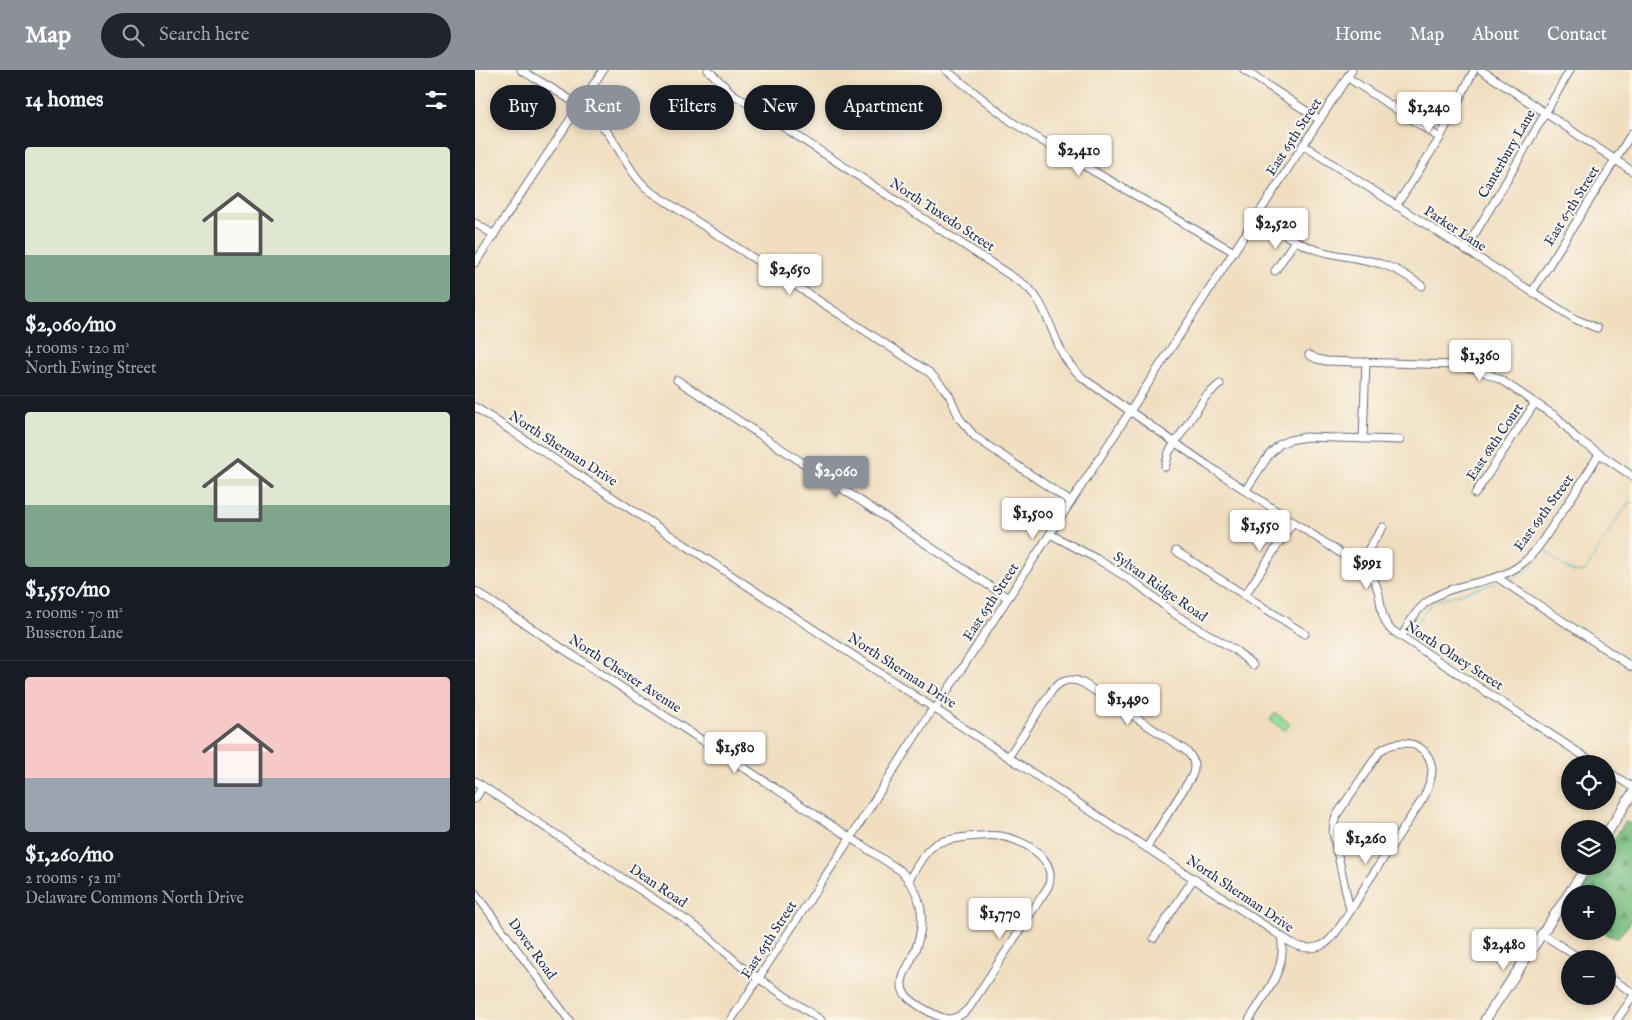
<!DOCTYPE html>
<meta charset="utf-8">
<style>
:root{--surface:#171b24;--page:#20242c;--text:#f1f3f6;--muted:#9ea1a6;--line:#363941;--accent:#8c9099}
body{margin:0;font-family:"IM FELL English",serif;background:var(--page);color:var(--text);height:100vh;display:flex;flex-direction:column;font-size:19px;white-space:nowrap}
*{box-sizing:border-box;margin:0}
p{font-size:16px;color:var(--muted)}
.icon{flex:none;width:28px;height:28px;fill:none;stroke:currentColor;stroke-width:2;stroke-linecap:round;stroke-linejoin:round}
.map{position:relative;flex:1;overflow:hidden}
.side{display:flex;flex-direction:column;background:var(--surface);width:475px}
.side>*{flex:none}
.top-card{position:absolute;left:15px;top:15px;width:475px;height:45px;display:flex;gap:10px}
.fabs{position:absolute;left:1086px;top:685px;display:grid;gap:10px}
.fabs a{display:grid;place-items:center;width:55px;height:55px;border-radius:50%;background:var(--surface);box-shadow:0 2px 8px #0003;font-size:25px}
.price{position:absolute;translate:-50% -42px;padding:0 11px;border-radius:5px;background:#fff;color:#222;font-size:16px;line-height:32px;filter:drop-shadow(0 1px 2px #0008)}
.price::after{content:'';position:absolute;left:50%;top:30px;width:15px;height:11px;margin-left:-8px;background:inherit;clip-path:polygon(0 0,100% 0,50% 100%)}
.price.on{background:var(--accent);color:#fff}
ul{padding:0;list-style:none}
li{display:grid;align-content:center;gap:10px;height:265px;padding:0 25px}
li+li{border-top:1px solid var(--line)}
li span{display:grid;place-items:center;height:155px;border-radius:5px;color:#555}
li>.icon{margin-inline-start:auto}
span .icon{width:90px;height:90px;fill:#fffc;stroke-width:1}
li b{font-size:21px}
h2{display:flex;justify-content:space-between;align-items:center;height:60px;padding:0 25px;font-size:21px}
.pill{padding:0 18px;border-radius:22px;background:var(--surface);box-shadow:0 2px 8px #0003;font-size:18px;line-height:45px}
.pill.on{background:var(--accent);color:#fff}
header{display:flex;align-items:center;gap:30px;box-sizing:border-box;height:70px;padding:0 25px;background:var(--accent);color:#fff}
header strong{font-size:24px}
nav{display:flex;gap:28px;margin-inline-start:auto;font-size:18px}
.search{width:350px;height:45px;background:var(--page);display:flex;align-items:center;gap:12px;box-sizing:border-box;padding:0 18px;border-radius:28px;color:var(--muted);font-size:19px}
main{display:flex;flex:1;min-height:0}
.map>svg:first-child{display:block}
.grass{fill:#96de99;stroke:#58867c}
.forest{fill:url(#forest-firs);stroke:#4a7670}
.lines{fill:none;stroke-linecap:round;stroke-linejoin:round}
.stream{stroke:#46b5be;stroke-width:1}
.minor-casing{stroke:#666c80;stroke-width:9}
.major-casing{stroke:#666c80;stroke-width:11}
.minor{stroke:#fff;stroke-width:7}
.major{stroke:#fff;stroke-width:9}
.labels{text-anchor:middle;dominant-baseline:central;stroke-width:4;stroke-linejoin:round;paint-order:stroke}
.street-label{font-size:14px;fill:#1b2f5e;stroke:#fbf7ec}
</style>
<header>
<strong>Map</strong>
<div class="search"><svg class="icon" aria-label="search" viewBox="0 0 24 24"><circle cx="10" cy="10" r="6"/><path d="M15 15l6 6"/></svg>Search here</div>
<nav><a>Home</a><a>Map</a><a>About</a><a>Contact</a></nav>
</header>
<main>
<section class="side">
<h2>14 homes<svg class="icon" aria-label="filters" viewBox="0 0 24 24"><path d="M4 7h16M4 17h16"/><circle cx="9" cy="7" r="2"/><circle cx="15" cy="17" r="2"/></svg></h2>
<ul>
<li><span style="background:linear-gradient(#dfe7d0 70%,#7fa58c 0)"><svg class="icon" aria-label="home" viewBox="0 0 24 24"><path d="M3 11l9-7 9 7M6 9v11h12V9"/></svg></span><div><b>$2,060/mo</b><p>4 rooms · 120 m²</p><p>North Ewing Street</p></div></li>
<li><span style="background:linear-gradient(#dfe7d0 60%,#7fa58c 0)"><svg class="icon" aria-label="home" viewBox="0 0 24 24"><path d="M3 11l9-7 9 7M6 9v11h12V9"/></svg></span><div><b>$1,550/mo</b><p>2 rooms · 70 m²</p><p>Busseron Lane</p></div></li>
<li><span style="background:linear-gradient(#f6c9c9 65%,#9aa5b1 0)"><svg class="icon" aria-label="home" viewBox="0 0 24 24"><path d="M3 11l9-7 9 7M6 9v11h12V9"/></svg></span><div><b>$1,260/mo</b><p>2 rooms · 52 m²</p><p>Delaware Commons North Drive</p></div></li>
</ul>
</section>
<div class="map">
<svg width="1157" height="950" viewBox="0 0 1157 950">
<defs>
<pattern id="forest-firs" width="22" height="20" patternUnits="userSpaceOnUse" patternTransform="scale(1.25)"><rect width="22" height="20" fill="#78bd81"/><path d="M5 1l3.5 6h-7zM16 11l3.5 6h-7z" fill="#629a6d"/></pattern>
</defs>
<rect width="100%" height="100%" fill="#fbf7ec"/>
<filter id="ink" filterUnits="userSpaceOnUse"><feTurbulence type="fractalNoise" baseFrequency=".02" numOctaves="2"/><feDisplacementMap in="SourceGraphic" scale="10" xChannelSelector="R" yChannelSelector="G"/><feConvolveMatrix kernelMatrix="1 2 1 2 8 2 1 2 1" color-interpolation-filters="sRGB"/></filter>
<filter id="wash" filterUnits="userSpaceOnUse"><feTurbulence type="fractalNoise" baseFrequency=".0096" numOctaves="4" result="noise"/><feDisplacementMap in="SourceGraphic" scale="20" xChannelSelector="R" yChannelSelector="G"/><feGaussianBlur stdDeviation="1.12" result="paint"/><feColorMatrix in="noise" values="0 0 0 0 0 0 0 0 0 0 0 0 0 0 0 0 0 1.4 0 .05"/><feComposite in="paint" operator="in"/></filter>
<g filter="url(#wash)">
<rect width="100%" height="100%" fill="#f0debf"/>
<path class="grass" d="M800,643L815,653L810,661L795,650Z"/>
<path class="forest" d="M1150,752L1157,754V851L1143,867L1134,866L1126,861H1132V824H1106L1122,796H1132L1133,779Z"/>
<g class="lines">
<g class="stream">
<path d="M1035,510C1044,507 1052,501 1058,493C1062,488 1064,483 1069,480C1082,489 1089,502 1106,503L1110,501L1140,452L1154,433L1157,432"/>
<path d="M960,531L1021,513"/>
<path d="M939,556L957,533"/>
</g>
</g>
</g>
<g filter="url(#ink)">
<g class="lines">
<defs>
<g id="minor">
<path d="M46,0C73,17 109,34 129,58C146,78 154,104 175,121L455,303L468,317L474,325L485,349L500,367L596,432"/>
<path d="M233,0L258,24L550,215C572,234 575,261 589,286C594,295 601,302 609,309L732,395L888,498C913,519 899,540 915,559L1121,694"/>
<path d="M471,0L537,52L580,79L759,182"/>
<path d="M769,0L845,50"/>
<path d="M1006,0L1157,101"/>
<path d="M872,7L965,68"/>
<path d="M828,75L980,173L1100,249L1122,258"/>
<path d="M921,136L965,68L999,0"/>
<path d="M782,147C801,159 820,173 842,180C863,187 885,187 906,194C921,198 934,207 947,216"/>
<path d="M0,153L19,165"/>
<path d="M990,180L1028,117L1095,0"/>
<path d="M0,193L128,0"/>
<path d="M800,201L820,171"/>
<path d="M1057,222L1157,63"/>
<path d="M834,285L842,289L851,291L978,295L1002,299L1026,310L1083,348L1100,367L1157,406"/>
<path d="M202,310L533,528"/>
<path d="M0,337L818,874C829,879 840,880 851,873C862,865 884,827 892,813C911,784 930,756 949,727C953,718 957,709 957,700C955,672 924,666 905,681L861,746L859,753L858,763L875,840"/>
<path d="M888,369L891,292"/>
<path d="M690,397L694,382L731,326L745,314"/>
<path d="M770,421L794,385L805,374L814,370L831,367L925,370"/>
<path d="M1000,424L1060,333"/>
<path d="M575,464L622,489L665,516L701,545L760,580L778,595"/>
<path d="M701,481L830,564"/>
<path d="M883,495L908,457"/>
<path d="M1023,508L1157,597"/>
<path d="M0,521L426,801C452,829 451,858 436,890C433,897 426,906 427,915C427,919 428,922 431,925C437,933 464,949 474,949C482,949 488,944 494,938L573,817C584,789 549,770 525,766C513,764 471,768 461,774C449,781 441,799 433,811"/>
<path d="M770,525L818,452"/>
<path d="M927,566C934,553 942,538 955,530C979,512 1017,515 1044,496C1058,486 1067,472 1076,458C1093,434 1109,409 1124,384"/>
<path d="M534,686L578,619C587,610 596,607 608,613L710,680C719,687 721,696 717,706L672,777"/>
<path d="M1132,701L1157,717"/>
<path d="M0,711L226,860L268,898L346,950"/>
<path d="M0,729L8,716"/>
<path d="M0,823L94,950"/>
<path d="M1067,864L1106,889"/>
<path d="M679,868L719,808"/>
<path d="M1132,906L1157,922"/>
<path d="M256,950L376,767L455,643L463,635L626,386L877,0"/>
<path d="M774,950C790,924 813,899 806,866"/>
<path d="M1142,950L1157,928"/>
</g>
<g id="major">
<path d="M1132,763L1157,724"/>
<path d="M1010,950L1112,796"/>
</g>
</defs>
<use href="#minor" class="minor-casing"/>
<use href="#major" class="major-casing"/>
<use href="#minor" class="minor"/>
<use href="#major" class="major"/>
</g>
</g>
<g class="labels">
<g class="street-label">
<text transform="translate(819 67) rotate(-57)">East 65th Street</text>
<text transform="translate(1032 84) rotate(-60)">Canterbury Lane</text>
<text transform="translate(1097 136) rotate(-58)">East 67th Street</text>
<text transform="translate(467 145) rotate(33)">North Tuxedo Street</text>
<text transform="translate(980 159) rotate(33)">Parker Lane</text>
<text transform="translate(1020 372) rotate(-56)">East 68th Court</text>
<text transform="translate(88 379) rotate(33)">North Sherman Drive</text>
<text transform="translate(1069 443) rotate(-54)">East 69th Street</text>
<text transform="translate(685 517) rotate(35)">Sylvan Ridge Road</text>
<text transform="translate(516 532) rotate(-57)">East 65th Street</text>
<text transform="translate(979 586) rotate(33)">North Olney Street</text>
<text transform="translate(427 601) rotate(33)">North Sherman Drive</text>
<text transform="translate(150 604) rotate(33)">North Chester Avenue</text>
<text transform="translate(183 816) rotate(34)">Dean Road</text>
<text transform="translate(765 824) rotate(34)">North Sherman Drive</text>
<text transform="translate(294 870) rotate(-57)">East 65th Street</text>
<text transform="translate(57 879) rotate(54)">Dover Road</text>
</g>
</g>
</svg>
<div class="fabs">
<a><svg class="icon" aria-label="locate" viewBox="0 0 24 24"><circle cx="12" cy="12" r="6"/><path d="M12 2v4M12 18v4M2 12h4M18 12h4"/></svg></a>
<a><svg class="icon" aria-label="layers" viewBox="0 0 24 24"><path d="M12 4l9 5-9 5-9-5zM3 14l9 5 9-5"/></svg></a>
<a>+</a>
<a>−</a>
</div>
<b class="price" style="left:954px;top:64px">$1,240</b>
<b class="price" style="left:604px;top:107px">$2,410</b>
<b class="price" style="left:801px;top:180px">$2,520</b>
<b class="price" style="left:315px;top:226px">$2,650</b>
<b class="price" style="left:1005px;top:312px">$1,360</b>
<b class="price on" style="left:361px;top:428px">$2,060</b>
<b class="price" style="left:558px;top:470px">$1,500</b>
<b class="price" style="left:785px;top:482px">$1,550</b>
<b class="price" style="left:892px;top:520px">$991</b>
<b class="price" style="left:653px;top:656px">$1,490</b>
<b class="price" style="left:260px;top:704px">$1,580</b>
<b class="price" style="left:891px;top:795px">$1,260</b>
<b class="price" style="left:525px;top:870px">$1,770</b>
<b class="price" style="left:1029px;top:901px">$2,480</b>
<div class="top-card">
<a class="pill">Buy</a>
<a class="pill on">Rent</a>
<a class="pill">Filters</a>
<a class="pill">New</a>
<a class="pill">Apartment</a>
</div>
</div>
</main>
